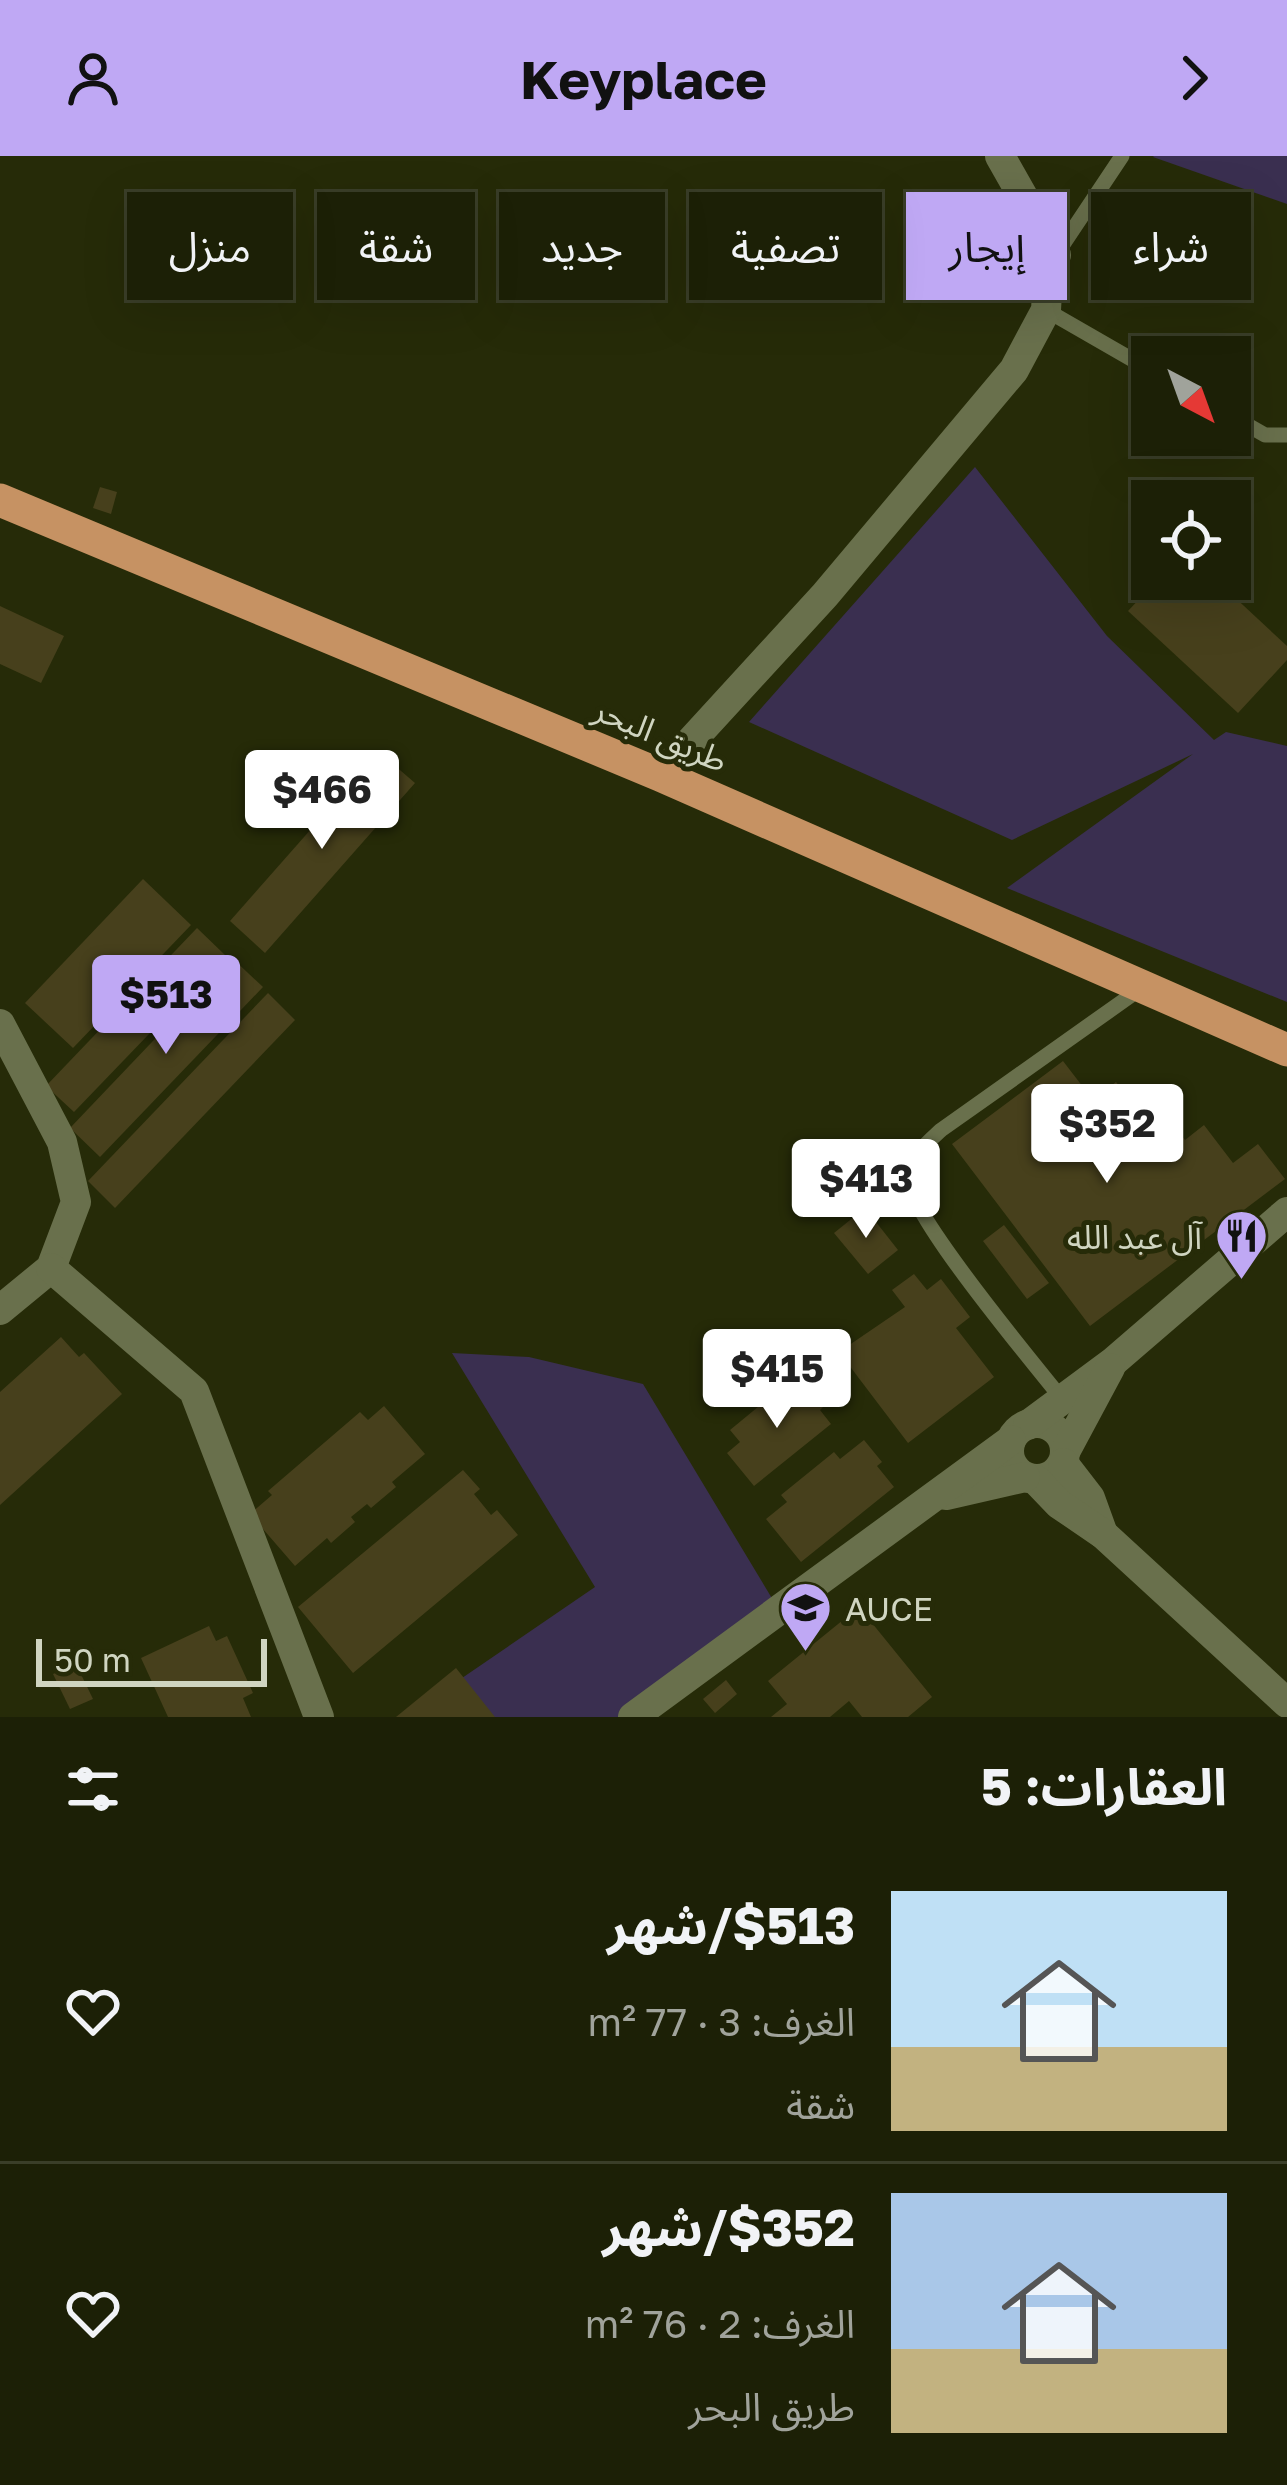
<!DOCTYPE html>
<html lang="ar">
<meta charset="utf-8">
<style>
:root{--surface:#1c2006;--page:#252810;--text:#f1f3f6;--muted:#a0a39b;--line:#3a3e28;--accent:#bfa8f4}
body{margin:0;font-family:"Golos Text","Noto Sans Arabic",sans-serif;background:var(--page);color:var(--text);direction:rtl;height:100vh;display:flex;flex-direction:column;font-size:45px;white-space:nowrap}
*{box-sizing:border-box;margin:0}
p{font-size:39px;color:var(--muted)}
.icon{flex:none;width:66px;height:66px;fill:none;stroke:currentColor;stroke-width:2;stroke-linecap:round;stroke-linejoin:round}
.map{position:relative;height:1561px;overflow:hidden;direction:ltr}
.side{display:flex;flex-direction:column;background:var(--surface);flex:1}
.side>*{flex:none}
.top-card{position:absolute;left:36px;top:36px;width:1215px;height:108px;direction:rtl;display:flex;gap:24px}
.needle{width:78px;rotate:139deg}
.buttons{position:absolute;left:1131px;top:180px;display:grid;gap:24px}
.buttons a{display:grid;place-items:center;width:120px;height:120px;border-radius:0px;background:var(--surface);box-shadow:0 12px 48px #0002,0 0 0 3px var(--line);font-size:60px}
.scale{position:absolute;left:36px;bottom:30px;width:231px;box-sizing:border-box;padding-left:12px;border:6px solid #d0d5c1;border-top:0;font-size:33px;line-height:42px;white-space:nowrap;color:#d0d5c1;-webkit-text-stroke:9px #262b08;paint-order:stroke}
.price{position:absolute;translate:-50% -102px;padding:0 27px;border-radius:12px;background:#fff;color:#222;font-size:39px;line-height:78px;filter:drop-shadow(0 3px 6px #0008)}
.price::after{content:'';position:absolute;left:50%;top:72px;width:36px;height:27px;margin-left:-18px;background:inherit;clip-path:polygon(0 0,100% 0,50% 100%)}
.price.on{background:var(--accent);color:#111}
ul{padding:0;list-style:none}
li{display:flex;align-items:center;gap:36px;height:300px;padding:0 60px}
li+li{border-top:3px solid var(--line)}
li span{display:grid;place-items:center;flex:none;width:336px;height:240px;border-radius:0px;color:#555}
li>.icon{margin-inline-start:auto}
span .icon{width:144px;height:144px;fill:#fffc;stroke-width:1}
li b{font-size:51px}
h2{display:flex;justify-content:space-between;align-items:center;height:144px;padding:0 60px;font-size:51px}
.pill{padding:0 42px;border-radius:0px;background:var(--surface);box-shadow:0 12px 48px #0002,0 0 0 3px var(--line);font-size:42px;line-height:108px}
.pill.on{background:var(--accent);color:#111}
header{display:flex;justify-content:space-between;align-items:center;height:156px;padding:0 60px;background:var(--accent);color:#111;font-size:54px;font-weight:700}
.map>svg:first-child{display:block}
.green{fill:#3a2f50}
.building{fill:#47401c}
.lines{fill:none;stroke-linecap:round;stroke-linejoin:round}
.service{stroke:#69704c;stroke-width:15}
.minor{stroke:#69704c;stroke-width:30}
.trunk{stroke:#c69263;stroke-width:33}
.labels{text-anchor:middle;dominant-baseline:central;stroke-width:10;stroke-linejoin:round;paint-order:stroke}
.street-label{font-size:33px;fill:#d0d5c1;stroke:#262b08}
.poi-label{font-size:33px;fill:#d0d5c1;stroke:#262b08;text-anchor:end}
</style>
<header><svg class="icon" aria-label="forward" viewBox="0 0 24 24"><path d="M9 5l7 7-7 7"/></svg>Keyplace<svg class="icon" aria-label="person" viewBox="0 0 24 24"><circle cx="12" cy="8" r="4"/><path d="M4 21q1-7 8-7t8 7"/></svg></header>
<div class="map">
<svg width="1287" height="1561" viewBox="0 0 1287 1561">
<rect width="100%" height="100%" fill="#262b08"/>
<g class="green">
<path d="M1287,0V48L1153,1L1154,0Z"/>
<path d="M975,311L1107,480L1214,584L1226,576L1287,590V846L1007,732L1193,598L1012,684L749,566Z"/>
<path d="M452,1197L529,1201L643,1228L782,1459L650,1561H405L595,1431Z"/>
</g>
<g class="building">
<path d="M213,81L248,89L236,139L200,130Z"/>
<path d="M165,85L181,92L170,119L153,112Z"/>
<path d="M100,331L117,336L111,358L93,352Z"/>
<path d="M1158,423H1215L1287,490V504L1238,557L1128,455Z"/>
<path d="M0,450L64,480L41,527L0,508Z"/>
<path d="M379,596L415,627L265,797L230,765Z"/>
<path d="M143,723L191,769L73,892L25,847Z"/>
<path d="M197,772L225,799L74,956L46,930Z"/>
<path d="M232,802L263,831L100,1001L70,972Z"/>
<path d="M268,837L295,864L115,1052L88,1025Z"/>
<path d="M1063,905L1093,944L1116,926L1143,961L1159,949L1185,984L1204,969L1233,1007L1258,988L1285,1023L1090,1170L952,988Z"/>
<path d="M865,1052L898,1094L868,1118L834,1077Z"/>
<path d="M1004,1069L1049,1127L1027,1143L983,1085Z"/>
<path d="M914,1118L927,1134L941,1123L970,1161L956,1172L994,1221L908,1287L839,1196L905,1151L892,1134Z"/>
<path d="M61,1181L79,1201L84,1197L122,1238L0,1349V1236Z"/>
<path d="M793,1222L808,1240L816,1234L827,1247L820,1254L831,1268L754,1330L727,1297L740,1286L730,1274Z"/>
<path d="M384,1250L425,1298L392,1326L396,1331L371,1352L367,1348L351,1361L355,1366L331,1387L327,1382L295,1410L250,1358L272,1339L268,1335L360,1256L368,1264Z"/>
<path d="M864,1284L882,1306L877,1310L894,1331L801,1406L766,1363L787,1346L781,1339L834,1296L840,1303Z"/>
<path d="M463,1314L480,1333L474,1338L491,1359L497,1354L518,1379L353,1517L298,1451Z"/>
<path d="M859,1451L932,1541L908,1561H862L849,1545L830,1561H771L787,1548L768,1525Z"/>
<path d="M209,1470L216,1485L227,1480L253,1537L243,1542L251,1561H168L141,1502Z"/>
<path d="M76,1508L93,1543L70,1553L53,1518Z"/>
<path d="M456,1512L495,1561H396Z"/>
<path d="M726,1524L737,1538L715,1557L703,1543Z"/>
</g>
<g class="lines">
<g class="service">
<path d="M1056,99L1122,0"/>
<path d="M1046,154L1152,215"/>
<path d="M1230,259L1265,279H1287"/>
<path d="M1062,1243C1036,1210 902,1051 908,1019C912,999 927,987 941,974L1140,833"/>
</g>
<g class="minor">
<path d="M660,619L825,439L1014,214L1046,154L1048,118L1056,99L1000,0"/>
<path d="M0,868L62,986L76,1046L51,1112L0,1154"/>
<path d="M51,1112L194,1235L319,1561"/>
<circle cx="1037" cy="1295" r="28"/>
<path d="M1028,1269L1113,1206L1287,1056"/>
<path d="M1065,1296L1110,1212"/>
<path d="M1063,1307L1090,1342L1103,1378"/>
<path d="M1036,1324L1059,1348L1103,1378L1287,1547"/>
<path d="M946,1339L1025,1321"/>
<path d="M633,1561L1011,1284"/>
</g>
<path class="trunk" d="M0,344L660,619L1287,894"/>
</g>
<defs>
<symbol id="restaurant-pin" viewBox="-11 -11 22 30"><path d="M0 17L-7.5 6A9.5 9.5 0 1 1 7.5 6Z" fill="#bfa8f4" stroke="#262b08"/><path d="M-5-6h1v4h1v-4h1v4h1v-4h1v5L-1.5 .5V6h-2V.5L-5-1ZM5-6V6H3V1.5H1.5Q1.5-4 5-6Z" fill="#111"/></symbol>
<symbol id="university-pin" viewBox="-11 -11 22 30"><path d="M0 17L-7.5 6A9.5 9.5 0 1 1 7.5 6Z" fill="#bfa8f4" stroke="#262b08"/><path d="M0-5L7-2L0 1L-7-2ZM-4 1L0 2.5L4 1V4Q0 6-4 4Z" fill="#111"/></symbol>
</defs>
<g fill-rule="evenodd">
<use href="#restaurant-pin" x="1212" y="1050" width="59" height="81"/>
<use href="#university-pin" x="776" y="1422" width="59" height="81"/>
</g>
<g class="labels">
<g class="street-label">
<text transform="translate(661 578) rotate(23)">طريق البحر</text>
</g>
<g class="poi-label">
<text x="1202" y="1080">آل عبد الله</text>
<text x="845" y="1452" text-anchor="start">AUCE</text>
</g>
</g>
</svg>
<div class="buttons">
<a><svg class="needle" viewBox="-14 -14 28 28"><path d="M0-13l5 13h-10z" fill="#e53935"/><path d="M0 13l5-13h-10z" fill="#a0a39b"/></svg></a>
<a><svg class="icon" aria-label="locate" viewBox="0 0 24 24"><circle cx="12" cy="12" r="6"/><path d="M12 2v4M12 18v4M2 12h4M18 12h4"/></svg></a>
</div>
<div class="scale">50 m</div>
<b class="price" style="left:322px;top:696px">$466</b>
<b class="price on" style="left:166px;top:901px">$513</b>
<b class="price" style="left:1107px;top:1030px">$352</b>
<b class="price" style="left:866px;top:1085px">$413</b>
<b class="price" style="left:777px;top:1275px">$415</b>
<div class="top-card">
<a class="pill">شراء</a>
<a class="pill on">إيجار</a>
<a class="pill">تصفية</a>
<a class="pill">جديد</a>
<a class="pill">شقة</a>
<a class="pill">منزل</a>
</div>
</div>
<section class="side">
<h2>العقارات: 5<svg class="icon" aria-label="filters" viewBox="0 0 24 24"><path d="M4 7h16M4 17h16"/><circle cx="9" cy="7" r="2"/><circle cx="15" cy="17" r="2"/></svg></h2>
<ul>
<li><span style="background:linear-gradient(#bfe0f5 65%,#c2b280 0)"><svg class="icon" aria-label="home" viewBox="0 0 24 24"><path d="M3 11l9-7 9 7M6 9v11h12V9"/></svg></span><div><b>$513/شهر</b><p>الغرف: 3 · 77 m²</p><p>شقة</p></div><svg class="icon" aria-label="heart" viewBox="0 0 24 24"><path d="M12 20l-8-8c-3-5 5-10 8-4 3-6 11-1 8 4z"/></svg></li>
<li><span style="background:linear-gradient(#a9c7e8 65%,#c2b280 0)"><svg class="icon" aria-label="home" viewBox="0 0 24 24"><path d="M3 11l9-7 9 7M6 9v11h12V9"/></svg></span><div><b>$352/شهر</b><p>الغرف: 2 · 76 m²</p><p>طريق البحر</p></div><svg class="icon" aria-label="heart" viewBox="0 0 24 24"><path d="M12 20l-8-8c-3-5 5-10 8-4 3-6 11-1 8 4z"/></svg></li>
</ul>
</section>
